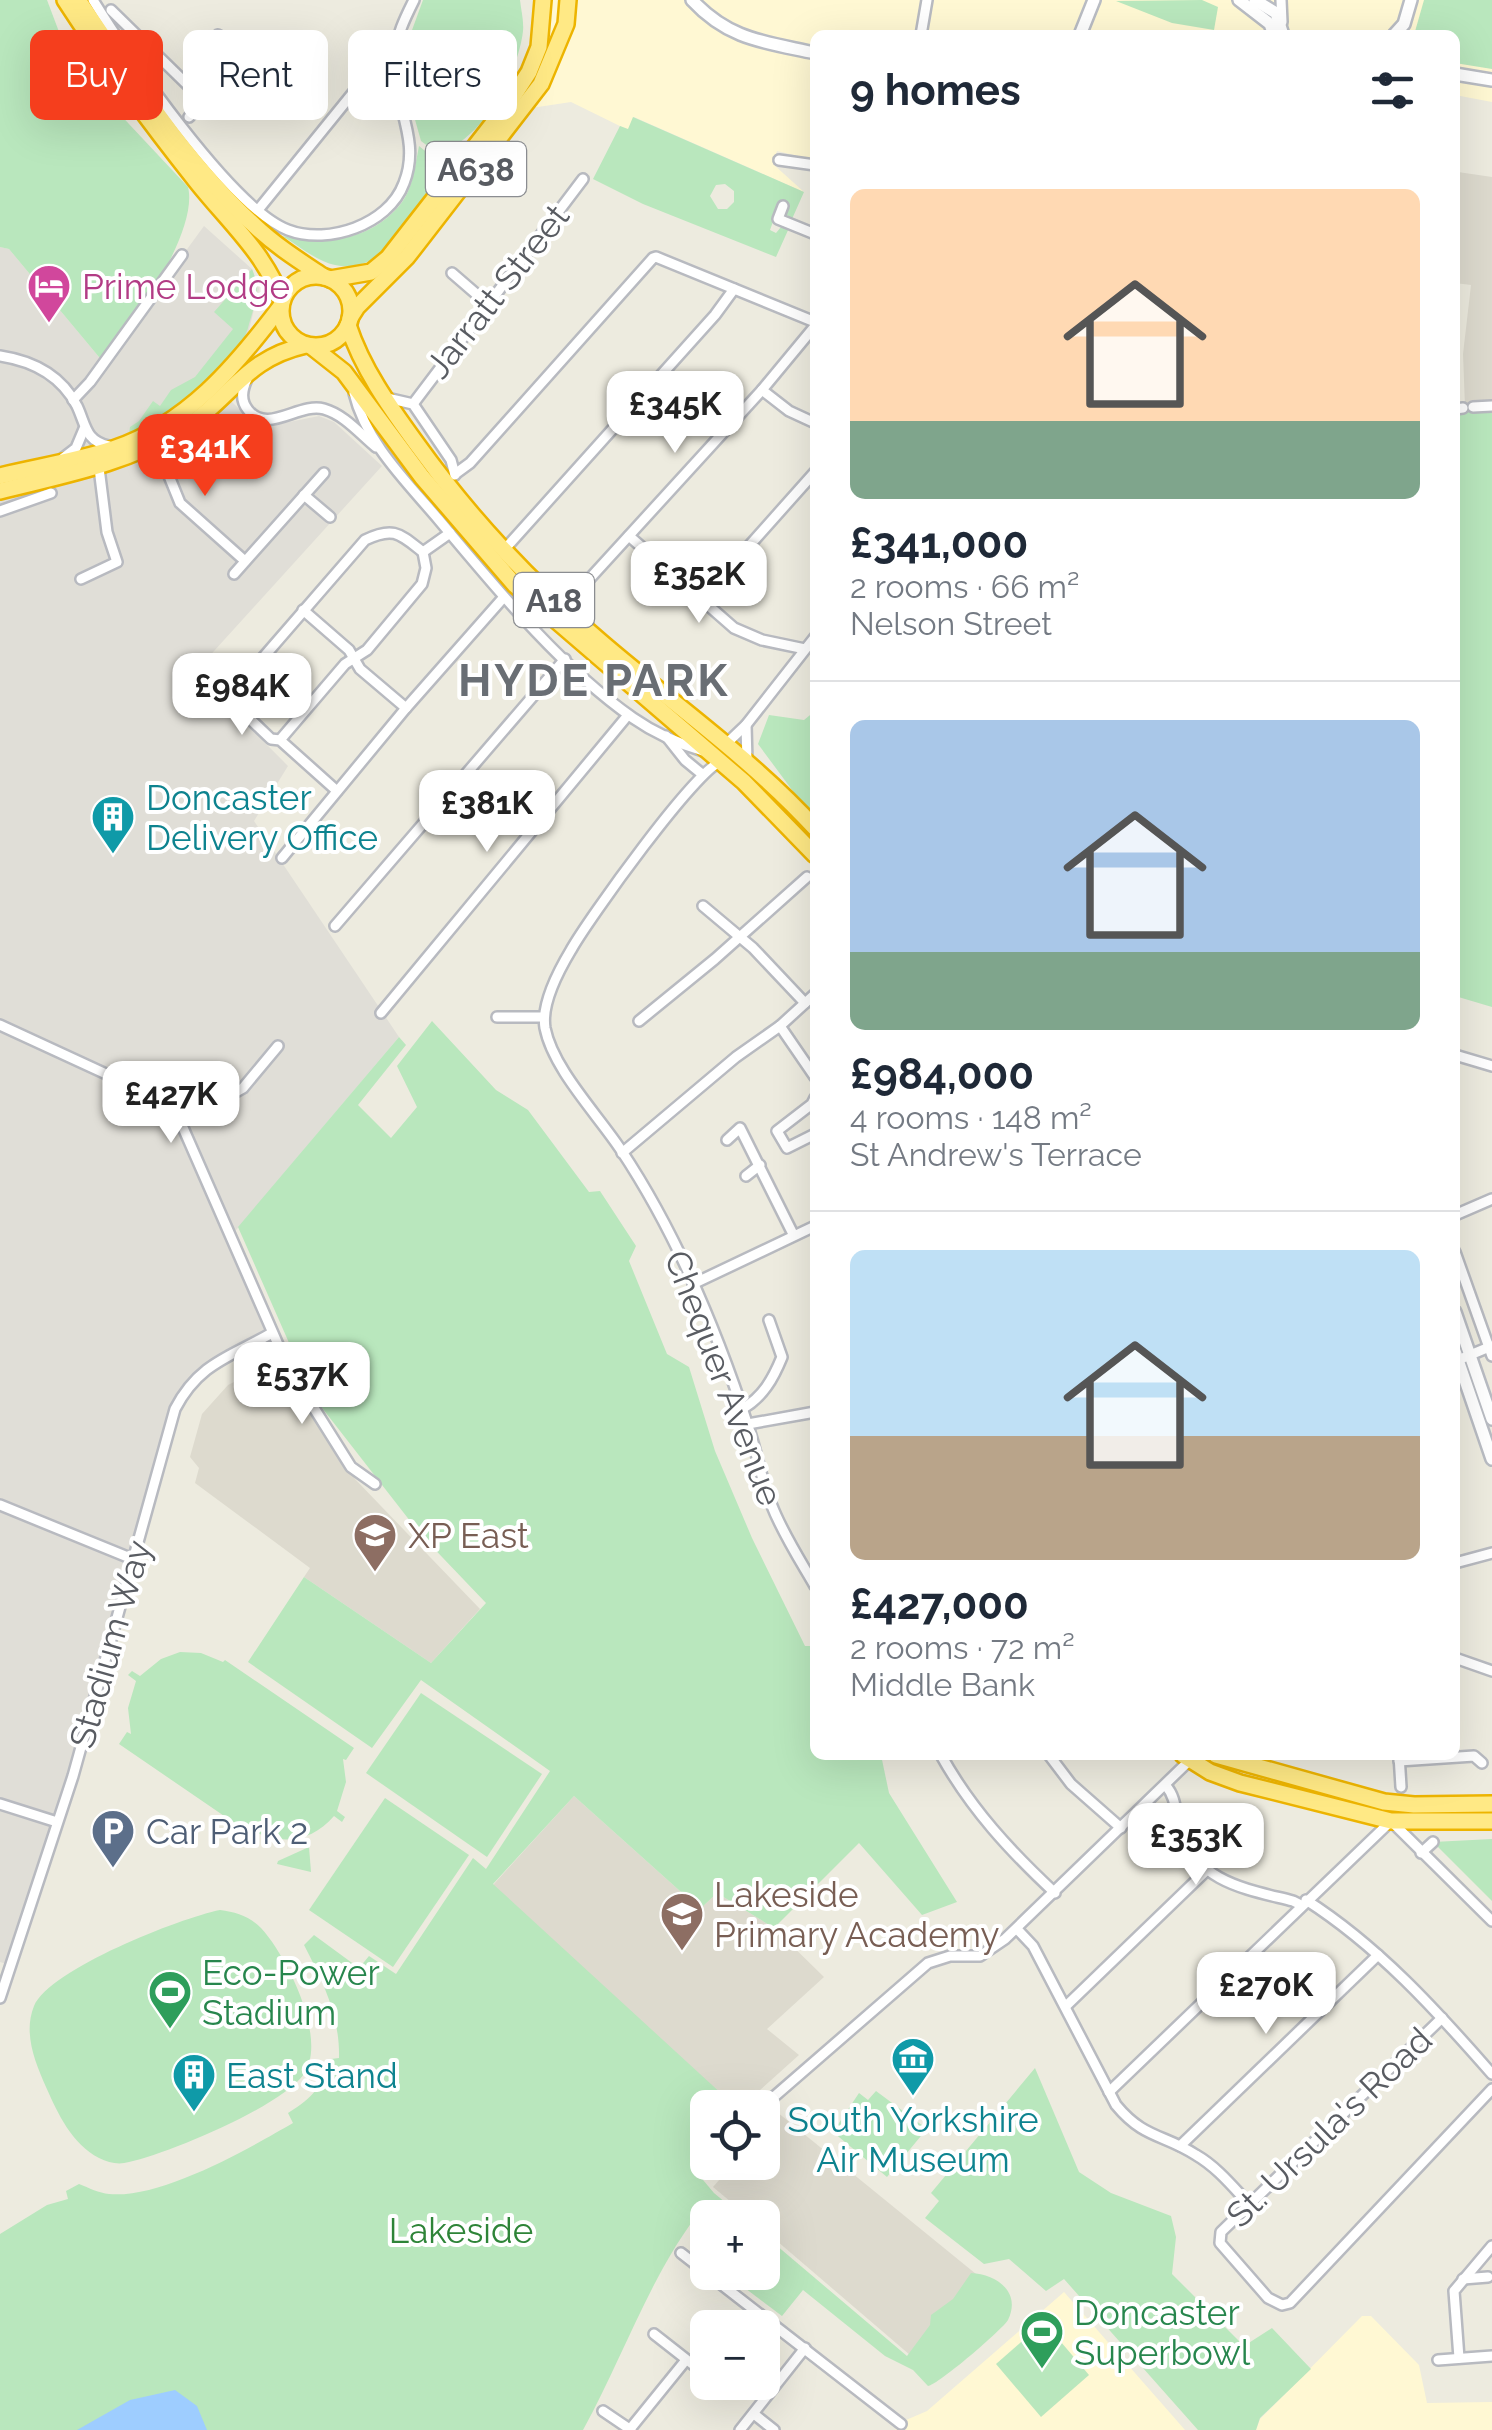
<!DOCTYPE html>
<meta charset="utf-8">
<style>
:root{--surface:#fff;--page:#f2f2f3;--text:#1f2937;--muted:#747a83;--line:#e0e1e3;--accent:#f53e1d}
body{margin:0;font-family:Raleway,sans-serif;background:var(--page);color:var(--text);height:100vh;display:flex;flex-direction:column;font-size:38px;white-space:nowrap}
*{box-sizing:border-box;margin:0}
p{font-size:32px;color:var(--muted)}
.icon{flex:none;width:55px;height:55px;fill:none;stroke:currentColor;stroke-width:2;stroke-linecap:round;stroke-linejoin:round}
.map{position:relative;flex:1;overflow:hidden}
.panel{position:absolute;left:810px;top:30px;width:650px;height:1730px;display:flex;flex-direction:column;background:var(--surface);border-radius:15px;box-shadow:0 10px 40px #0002}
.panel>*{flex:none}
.banner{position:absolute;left:30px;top:30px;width:630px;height:90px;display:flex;gap:20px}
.buttons{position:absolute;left:690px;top:2090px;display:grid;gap:20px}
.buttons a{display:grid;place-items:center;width:90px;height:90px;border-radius:15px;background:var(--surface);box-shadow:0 10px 40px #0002;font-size:50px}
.price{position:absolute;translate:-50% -85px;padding:0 22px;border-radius:20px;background:#fff;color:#222;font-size:32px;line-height:65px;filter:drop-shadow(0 2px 5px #0008)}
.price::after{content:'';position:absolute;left:50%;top:60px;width:30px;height:22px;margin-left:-15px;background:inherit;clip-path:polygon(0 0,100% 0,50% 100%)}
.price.active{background:var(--accent);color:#fff}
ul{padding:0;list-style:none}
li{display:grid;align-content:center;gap:20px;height:530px;padding:0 40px}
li+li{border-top:2px solid var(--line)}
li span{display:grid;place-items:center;height:310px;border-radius:15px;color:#555}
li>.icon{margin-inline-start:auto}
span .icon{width:180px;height:180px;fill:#fffc;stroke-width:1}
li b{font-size:42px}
h2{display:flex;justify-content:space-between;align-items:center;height:120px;padding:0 40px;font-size:42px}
.pill{padding:0 35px;border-radius:15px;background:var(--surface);box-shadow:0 10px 40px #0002;font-size:35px;line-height:90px}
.pill.active{background:var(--accent);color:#fff}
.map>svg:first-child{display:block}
.commercial{fill:#fff8d3}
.industrial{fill:#e0ded7}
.education{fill:#dddace}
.green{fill:#b9e7bd;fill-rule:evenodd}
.water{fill:#9ecdff}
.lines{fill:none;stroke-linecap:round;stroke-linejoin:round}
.street-casing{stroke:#b8bac0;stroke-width:14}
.secondary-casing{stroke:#b9bcc3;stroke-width:16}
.highway-casing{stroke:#edb400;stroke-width:20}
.street{stroke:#fff;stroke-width:9}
.secondary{stroke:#fff;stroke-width:11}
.highway{stroke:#ffe985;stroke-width:15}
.labels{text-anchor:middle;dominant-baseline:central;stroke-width:8;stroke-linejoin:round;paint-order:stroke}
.shield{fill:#fff;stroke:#8b8d91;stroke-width:2.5}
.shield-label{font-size:32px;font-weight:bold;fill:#595c62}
.hotel-label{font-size:35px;fill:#b23c85;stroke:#fff;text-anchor:start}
.street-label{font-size:35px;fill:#595c62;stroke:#fff}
.culture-label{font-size:35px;fill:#0d838f;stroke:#fff;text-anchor:start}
.education-label{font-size:35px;fill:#785e54;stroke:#fff;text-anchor:start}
.service-label{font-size:35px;fill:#4e5e75;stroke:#fff;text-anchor:start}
.leisure-label{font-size:35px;fill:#27864d;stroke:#fff;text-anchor:start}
.park-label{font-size:35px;fill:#2e8438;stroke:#fff}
.district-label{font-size:45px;font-weight:bold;letter-spacing:2.5px;fill:#696e74;stroke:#fff}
</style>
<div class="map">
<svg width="1492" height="2430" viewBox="0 0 1492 2430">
<rect width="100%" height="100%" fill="#edebdf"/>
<g class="commercial">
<path d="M543,0H1492V102L1455,95V35H815V160L777,151L773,164L804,192L634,117L628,130L571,102L518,110Z"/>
<path d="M1064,2292L1185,2430H895L906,2420L927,2411Z"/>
<path d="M1362,2316H1371L1419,2365L1427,2403L1492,2402V2430H1256L1260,2419Z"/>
</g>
<path class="industrial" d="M204,226L252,269L259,289L247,338L210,381L259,428L319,416L334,422L382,466L195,672L288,766L254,821L399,1037L231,1236L272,1333L235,1351L183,1393L116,1624L10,1965L0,1962V247L9,249L104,363Z"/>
<g class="education">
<path d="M1458,172L1492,177V403L1465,406L1463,354L1471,285L1455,283Z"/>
<path d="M258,1370L273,1382L288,1378L355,1479L480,1609L431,1663L304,1577L310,1568L195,1483L199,1468L190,1457L202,1414L228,1385Z"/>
<path d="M574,1796L700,1909L717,1893L774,1928L824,1977L767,2029L799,2055L741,2107H736L683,2060L493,1885Z"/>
<path d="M777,2112L976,2274L910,2355L763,2229L762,2218L749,2217L713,2187L734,2163L762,2162L763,2129Z"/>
</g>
<g class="green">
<path d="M0,0H47L70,61L188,187C199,232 132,325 104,363L9,249L0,247Z"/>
<path d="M423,0H520C521,10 524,21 523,31C518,75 481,142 437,153L421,141L405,84L404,52Z"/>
<path d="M1202,0L1218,7L1214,30L1172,23L1116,1Z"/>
<path d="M1424,0H1492V69L1455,63V35H1414Z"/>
<path d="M633,117L804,192L792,219L786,214L788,204L780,202L770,230L776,233L781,227L789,228L776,257L643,204L593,179L620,126L628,129ZM725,184L734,191V202L727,209H718L710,196L716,185Z"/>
<path d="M419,146L436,160L442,180C413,217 379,286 323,261C309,255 296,244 282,236C325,245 369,241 399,206C413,190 415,166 419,146Z"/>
<path d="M252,269C262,293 254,305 248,328C233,378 175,413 129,434L130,427L139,421L153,401L160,406L171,390L195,377L233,329L214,312Z"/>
<path d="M1492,406V1007L1455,996V409Z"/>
<path d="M815,711V821L758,744L769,715L804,720Z"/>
<path d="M432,1021L496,1090L528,1110L589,1192L600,1191L636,1246L629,1261L667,1354L689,1367L715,1451L752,1538L805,1646H815V1755H881L889,1793L957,1902L922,1915L859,1843L774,1928L717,1893L700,1909L574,1796L493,1884L736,2107L708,2108L707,2155L693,2168L714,2193L743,2217H716L704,2206C651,2272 624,2356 583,2430H0V2234L47,2205L68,2199L66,2191L79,2184C89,2188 99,2193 109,2194C161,2199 248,2149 293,2123L288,2113C314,2097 321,2087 331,2059L339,2058C340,2016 323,1982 304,1945L314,1935L359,1968L369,1956L396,1974L473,1858L486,1869L550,1771L421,1680L372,1748L248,1662L304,1577L431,1663L486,1603L421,1535L312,1395L238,1227L399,1037L406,1045L358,1105L391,1138L417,1107L397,1066Z"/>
<path d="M180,1652L201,1653L223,1662L225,1660L354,1748L346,1760L343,1759L346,1782L337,1811L345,1817L342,1822L334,1816C312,1842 281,1846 251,1830L249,1833L119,1744L127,1732L131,1734L128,1708L136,1681L128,1675L132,1671L140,1676L161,1659Z"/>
<path d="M421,1693L542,1774L487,1857L366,1773Z"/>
<path d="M385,1798L469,1855L393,1967L309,1910Z"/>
<path d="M1492,1839V1901L1433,1842Z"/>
<path d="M309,1847L311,1872L277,1864L278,1861Z"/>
<path d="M220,1910C236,1912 249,1916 261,1928C287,1956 328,2039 304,2074C282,2106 168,2154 129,2162C119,2165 109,2163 99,2158C72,2144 58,2114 46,2087C35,2062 23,2033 34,2006C50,1969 180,1918 220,1910Z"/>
<path d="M1035,2068L1079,2172L1111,2193L1171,2216L1176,2237L1172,2274L1244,2346L1272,2328L1311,2369L1260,2418L1256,2430H1198L1064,2279L1046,2291L1009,2259L984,2264L925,2218L939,2201L931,2193Z"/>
<path d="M876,2091L923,2126L927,2123L930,2125L887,2177L833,2132L859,2093L868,2100Z"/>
<path d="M763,2234L907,2356L930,2325L931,2315L953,2299L971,2273C995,2274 1022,2291 1008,2320C1003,2329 938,2385 928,2386L913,2370L885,2356L803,2290L782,2316L725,2273L762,2272Z"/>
<path d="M1044,2322L1089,2375L1041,2417L996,2364Z"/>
</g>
<path class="water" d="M175,2390L197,2406L207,2430H77L130,2400Z"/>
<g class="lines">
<defs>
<g id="street">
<path d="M93,0C126,54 232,209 288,230C309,238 334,236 355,228C376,220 396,205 404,183C422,138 391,102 395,57C396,36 405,18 414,0"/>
<path d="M1281,0L1282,22"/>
<path d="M111,10L204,101"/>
<path d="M218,35L265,73"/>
<path d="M921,35L927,0"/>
<path d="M189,117L243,57"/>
<path d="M779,160L815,165"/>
<path d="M783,206L778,219L815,234"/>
<path d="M258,210L378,62"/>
<path d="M452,273L489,305"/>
<path d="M0,356C33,361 61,375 77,406C86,425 85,441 109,446"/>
<path d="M247,379C242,390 240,400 248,410C268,435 299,402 324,409C345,415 360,434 376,447"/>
<path d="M762,390L789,411L815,423"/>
<path d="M354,393C366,443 407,482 439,520C496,588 560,667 633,718C653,732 680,744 703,751"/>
<path d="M387,398L413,404L451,460L455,475"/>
<path d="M73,400L90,382L182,255"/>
<path d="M413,404L583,179"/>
<path d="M1473,407L1492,406"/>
<path d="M1455,409L1463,408"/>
<path d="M156,444L180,503L245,561"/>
<path d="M63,458L76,448L84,429"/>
<path d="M455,474L470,463L653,258L656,257L815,322"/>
<path d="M304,495L330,517"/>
<path d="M0,511L51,493"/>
<path d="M629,536L734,628L762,640L805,649"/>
<path d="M504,550L715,315L734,289"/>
<path d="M423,552L450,533"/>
<path d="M234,574L324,473"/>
<path d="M81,579L117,562L107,532L99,468"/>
<path d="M700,601L815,472"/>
<path d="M562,609L762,390L815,326"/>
<path d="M303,610L349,650L360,669L406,708"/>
<path d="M746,725L747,762"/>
<path d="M666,736L685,760L702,774"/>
<path d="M280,740L345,664L367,650L422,584L426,568L423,552"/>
<path d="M725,745L746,725L815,637"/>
<path d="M721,762C698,766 587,921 571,950C559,970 541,1004 545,1028C553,1069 598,1115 621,1150C677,1234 717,1331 748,1426C757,1452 761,1480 772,1506C783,1534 800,1560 815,1586"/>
<path d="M337,791L280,740L271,739L228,698L365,540C394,526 400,534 423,552"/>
<path d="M282,858L406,708L504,597"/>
<path d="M703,906L753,948L805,1003"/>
<path d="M335,926L565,659"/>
<path d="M381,1013L628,715"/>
<path d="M497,1017H544"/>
<path d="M639,1021L715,959L807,877"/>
<path d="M0,1025L143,1091L181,1123L287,1365L351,1467L375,1484"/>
<path d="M780,1026L815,1077"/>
<path d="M1455,1055L1492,1066"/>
<path d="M815,1098L812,1104L777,1131L787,1148L815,1134"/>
<path d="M181,1123L243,1088L278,1046"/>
<path d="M727,1140L740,1128L793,1234"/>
<path d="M622,1153L736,1057L780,1026L815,994"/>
<path d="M746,1176L760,1165"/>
<path d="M1455,1215L1492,1199"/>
<path d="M1455,1252L1492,1356"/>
<path d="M693,1284L815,1226"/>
<path d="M1458,1360L1492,1346"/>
<path d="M742,1409C763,1397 773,1379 782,1357L769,1320"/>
<path d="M748,1424L815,1412"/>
<path d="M0,1505L135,1560"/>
<path d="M1455,1563L1492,1553"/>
<path d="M1455,1658L1492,1671"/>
<path d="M941,1755C971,1809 1010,1851 1055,1893"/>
<path d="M1049,1755L1071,1784L1121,1828"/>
<path d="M1399,1755L1401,1787"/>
<path d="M1399,1761L1474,1756L1482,1763"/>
<path d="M1166,1786C1177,1798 1175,1815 1180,1830C1198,1883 1246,1889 1293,1901L1301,1905"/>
<path d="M0,1804L57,1822"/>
<path d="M1391,1821L1492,1921"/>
<path d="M1421,1853L1433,1842"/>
<path d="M1306,1900C1378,1946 1436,2010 1492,2074"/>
<path d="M1017,1929L1033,1946L1116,2105C1144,2139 1164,2134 1196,2155C1217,2167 1233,2187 1249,2204"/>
<path d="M0,1998L73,1776L175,1409C199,1363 230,1357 272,1333"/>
<path d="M1066,2006L1206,1871"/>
<path d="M1442,2018L1221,2232L1220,2243L1268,2298L1282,2305L1290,2303L1492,2089"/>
<path d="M1109,2092L1391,1821"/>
<path d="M761,2108L928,1963L950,1956H980L1005,1939L1190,1760"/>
<path d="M1180,2146L1378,1955"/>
<path d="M704,2160L708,2156"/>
<path d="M681,2253L901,2424"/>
<path d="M1463,2279L1488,2277"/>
<path d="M654,2334L705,2374"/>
<path d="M1459,2358L1454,2291L1492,2246"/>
<path d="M1438,2360L1492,2356"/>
<path d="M603,2411L631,2430"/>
<path d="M754,2414L774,2430"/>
<path d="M630,2429L686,2360"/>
<path d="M740,2430L805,2348"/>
</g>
<g id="secondary">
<path d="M692,0C729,40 765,42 815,53"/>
<path d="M1239,0L1270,24L1274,35"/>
<path d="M1255,0L1276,13L1283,35"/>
<path d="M1080,35L1094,0"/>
<path d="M1394,35L1404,24L1411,0"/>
<path d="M1455,74L1492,80"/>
<path d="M1455,1312L1492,1419"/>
<path d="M1455,1351L1492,1459"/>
</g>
<g id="highway">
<path d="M65,0C106,63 150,123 197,182C227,220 266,254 282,301"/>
<path d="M78,0C132,78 185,162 255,226C276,246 300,261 324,277"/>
<circle cx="316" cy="311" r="35"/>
<path d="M330,279L371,272L388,258L509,103L529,72L539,47L543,0"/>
<path d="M350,318L357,307L407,257L541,84L566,24L568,0"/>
<path d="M348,325C362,368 389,406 416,443C469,517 533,585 602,643C673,704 752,759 815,828"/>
<path d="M311,346L344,372L422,477L515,585L744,782L815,855"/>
<path d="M0,476C37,467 76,461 113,449C187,424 235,367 281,306"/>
<path d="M0,491C63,475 125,464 181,430C232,399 243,359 306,345"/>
<path d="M1183,1755L1210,1772L1240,1783L1391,1821H1492"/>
<path d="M1216,1755L1384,1802L1414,1805L1492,1804"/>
</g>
</defs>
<use href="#street" class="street-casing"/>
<use href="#secondary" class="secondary-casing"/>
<use href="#highway" class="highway-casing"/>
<use href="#street" class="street"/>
<use href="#secondary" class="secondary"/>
<use href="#highway" class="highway"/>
</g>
<defs>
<symbol id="hotel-pin" viewBox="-11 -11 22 30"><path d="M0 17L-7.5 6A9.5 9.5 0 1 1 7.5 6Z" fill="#d1479c" stroke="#fff"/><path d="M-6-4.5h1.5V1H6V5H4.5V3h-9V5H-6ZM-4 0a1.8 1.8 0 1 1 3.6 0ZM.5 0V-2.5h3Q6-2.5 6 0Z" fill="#fff"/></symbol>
<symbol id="building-pin" viewBox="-11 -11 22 30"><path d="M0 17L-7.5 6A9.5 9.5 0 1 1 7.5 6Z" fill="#0f9aa8" stroke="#fff"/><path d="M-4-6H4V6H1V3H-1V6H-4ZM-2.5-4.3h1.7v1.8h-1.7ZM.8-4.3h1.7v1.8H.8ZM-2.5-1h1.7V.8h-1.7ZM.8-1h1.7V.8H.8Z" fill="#fff"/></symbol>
<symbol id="school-pin" viewBox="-11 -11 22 30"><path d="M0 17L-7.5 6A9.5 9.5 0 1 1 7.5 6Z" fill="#8d6e63" stroke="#fff"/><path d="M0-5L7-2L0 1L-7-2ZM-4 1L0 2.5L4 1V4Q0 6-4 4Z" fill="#fff"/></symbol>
<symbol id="parking-pin" viewBox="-11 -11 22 30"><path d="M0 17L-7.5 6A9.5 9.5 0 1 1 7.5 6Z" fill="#5c6f8a" stroke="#fff"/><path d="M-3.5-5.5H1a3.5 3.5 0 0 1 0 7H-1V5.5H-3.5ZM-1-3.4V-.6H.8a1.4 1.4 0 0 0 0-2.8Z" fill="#fff"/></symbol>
<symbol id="stadium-pin" viewBox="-11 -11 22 30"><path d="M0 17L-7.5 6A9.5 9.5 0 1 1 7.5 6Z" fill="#2e9e5b" stroke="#fff"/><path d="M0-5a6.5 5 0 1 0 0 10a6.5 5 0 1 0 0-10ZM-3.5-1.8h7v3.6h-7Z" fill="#fff"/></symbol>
<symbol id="museum-pin" viewBox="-11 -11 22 30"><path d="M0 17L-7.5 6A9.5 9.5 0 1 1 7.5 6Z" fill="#0f9aa8" stroke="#fff"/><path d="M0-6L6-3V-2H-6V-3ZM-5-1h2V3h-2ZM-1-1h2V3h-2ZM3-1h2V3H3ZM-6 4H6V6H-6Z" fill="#fff"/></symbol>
</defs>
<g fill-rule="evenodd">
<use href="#hotel-pin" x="24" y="261" width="50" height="68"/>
<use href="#building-pin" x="88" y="792" width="50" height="68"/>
<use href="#school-pin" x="350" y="1510" width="50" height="68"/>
<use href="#parking-pin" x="88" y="1806" width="50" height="68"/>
<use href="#school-pin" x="657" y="1889" width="50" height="68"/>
<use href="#stadium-pin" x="145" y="1967" width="50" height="68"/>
<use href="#museum-pin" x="888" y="2034" width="50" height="68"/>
<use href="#building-pin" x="169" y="2050" width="50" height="68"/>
<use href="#stadium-pin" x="1017" y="2307" width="50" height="68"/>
</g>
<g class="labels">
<g class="shield">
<rect x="426" y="142" width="100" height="54" rx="8"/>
<rect x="514" y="573" width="80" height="54" rx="8"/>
</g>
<g class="shield-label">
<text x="476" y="169">A638</text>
<text x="554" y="600">A18</text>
</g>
<g class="hotel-label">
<text x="82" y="286">Prime Lodge</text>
</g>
<g class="street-label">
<text transform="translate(497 291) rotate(-52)">Jarratt Street</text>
<text transform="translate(724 1378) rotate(69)">Chequer Avenue</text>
<text transform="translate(110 1644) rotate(-74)">Stadium Way</text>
<text transform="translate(1329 2127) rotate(-44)">St. Ursula's Road</text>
</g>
<g class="culture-label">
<text x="146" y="797">Doncaster<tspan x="146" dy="40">Delivery Office</tspan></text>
<text x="226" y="2075">East Stand</text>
<text x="913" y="2119" text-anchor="middle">South Yorkshire<tspan x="913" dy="40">Air Museum</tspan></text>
</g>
<g class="education-label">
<text x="408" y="1535">XP East</text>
<text x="714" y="1894">Lakeside<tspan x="714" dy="40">Primary Academy</tspan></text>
</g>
<g class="service-label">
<text x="146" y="1831">Car Park 2</text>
</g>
<g class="leisure-label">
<text x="202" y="1972">Eco-Power<tspan x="202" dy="40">Stadium</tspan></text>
<text x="1074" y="2312">Doncaster<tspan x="1074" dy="40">Superbowl</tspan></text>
</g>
<g class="park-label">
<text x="461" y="2230">Lakeside</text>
</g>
<g class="district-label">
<text x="594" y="680">HYDE PARK</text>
</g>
</g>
</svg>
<div class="buttons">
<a><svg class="icon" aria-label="locate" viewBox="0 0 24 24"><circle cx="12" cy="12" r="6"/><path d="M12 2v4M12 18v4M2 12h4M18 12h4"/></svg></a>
<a>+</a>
<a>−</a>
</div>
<b class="price" style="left:675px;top:456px">£345K</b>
<b class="price active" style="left:205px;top:499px">£341K</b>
<b class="price" style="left:699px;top:626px">£352K</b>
<b class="price" style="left:242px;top:738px">£984K</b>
<b class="price" style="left:487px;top:855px">£381K</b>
<b class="price" style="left:171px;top:1146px">£427K</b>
<b class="price" style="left:302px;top:1427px">£537K</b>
<b class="price" style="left:1196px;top:1888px">£353K</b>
<b class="price" style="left:1266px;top:2037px">£270K</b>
<div class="banner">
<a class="pill active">Buy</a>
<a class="pill">Rent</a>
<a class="pill">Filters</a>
</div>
<section class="panel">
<h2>9 homes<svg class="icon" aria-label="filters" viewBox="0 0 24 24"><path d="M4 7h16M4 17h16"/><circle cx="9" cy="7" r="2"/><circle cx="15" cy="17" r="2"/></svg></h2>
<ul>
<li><span style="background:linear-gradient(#ffd9b3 75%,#7fa58c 0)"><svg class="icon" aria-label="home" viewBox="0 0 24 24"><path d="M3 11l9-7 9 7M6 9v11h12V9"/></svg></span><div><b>£341,000</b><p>2 rooms · 66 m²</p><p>Nelson Street</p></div></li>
<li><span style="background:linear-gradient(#a9c7e8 75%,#7fa58c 0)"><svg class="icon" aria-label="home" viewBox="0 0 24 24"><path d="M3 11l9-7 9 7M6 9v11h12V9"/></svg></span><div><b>£984,000</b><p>4 rooms · 148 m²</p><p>St Andrew's Terrace</p></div></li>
<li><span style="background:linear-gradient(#bfe0f5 60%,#b9a48a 0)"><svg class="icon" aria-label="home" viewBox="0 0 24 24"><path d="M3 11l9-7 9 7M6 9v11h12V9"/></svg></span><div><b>£427,000</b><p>2 rooms · 72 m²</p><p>Middle Bank</p></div></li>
</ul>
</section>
</div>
